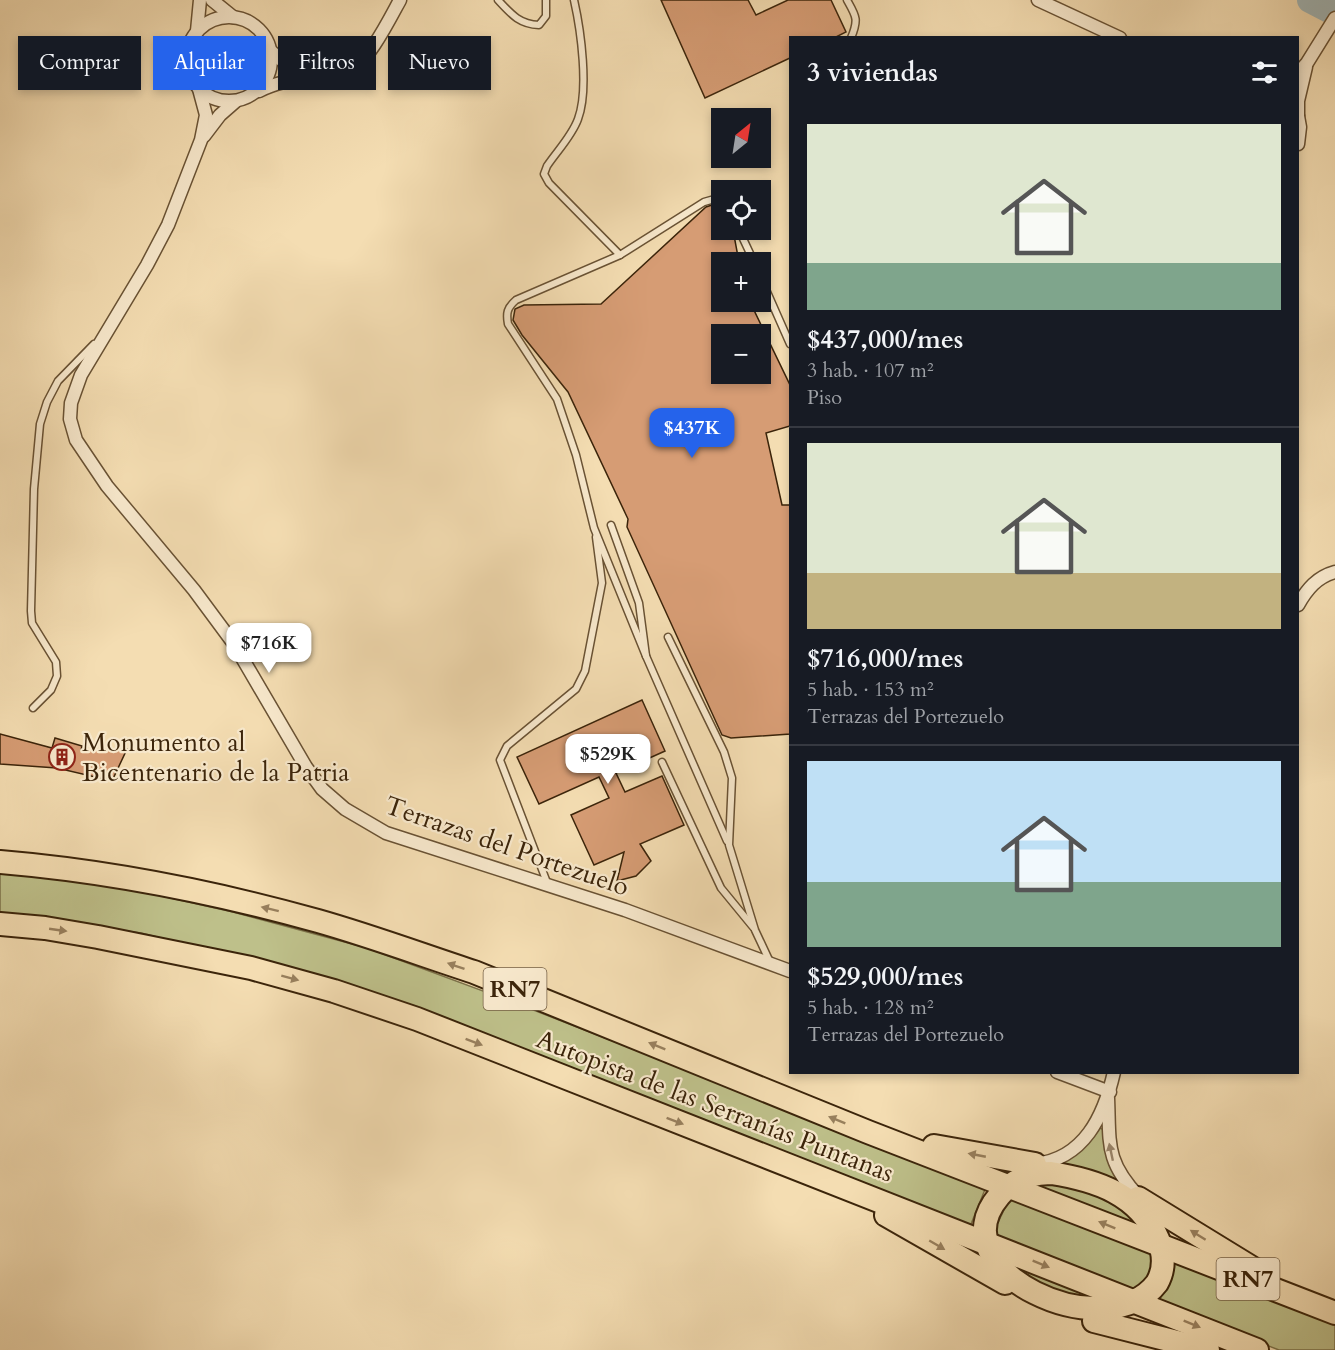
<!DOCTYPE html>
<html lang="es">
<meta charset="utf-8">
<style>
:root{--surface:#171b24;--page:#242831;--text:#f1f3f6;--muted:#9ea1a6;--line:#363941;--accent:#2563eb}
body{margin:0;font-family:Cardo,serif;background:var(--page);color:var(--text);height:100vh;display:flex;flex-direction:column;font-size:22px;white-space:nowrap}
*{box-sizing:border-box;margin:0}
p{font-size:20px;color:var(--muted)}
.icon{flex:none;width:33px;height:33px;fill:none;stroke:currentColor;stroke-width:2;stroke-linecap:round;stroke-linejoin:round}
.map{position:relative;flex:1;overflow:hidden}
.side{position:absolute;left:789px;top:36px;width:510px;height:1038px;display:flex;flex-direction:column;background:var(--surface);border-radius:0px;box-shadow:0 3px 9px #0003}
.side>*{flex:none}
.banner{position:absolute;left:18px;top:36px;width:570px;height:54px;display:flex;gap:12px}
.needle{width:39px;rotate:30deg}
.buttons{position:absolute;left:711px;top:108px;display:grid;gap:12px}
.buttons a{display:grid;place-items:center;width:60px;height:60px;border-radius:0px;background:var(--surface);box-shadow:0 3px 9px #0003;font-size:30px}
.price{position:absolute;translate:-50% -51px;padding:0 14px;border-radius:12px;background:#fff;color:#222;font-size:20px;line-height:39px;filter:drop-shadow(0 2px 3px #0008)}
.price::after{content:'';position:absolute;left:50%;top:36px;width:18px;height:14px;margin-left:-9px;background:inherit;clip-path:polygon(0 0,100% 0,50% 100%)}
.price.current{background:var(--accent);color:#fff}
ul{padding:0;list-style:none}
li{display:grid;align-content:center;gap:12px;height:318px;padding:0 18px}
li+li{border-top:2px solid var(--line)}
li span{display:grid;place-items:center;height:186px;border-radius:0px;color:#555}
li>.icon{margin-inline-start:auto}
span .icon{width:108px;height:108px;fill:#fffc;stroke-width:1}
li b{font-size:26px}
h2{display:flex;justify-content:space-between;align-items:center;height:72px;padding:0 18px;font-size:26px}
.chip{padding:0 21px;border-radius:0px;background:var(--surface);box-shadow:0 3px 9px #0003;font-size:21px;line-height:54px}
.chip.current{background:var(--accent);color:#fff}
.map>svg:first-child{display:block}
.green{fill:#bec08a;stroke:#7c724a;stroke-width:1.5}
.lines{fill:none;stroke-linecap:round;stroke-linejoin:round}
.river{stroke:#a2b8b9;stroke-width:26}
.building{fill:#d69c74;stroke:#3b240a;stroke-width:1.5;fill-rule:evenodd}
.lane-casing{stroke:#695234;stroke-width:9}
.street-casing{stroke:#695234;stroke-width:15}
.highway-casing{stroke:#3b240a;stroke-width:26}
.lane{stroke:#f8e9cd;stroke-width:6}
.street{stroke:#f8e9cd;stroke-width:12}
.highway{stroke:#f4ddb2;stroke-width:22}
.oneway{fill:#98805e}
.oneway2{fill:#9a866c}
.labels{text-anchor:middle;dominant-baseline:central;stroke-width:4.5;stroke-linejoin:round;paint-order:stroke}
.shield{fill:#f8e9cd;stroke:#745f44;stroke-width:1.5}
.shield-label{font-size:24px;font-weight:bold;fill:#3b240a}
.poi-label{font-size:26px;fill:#3b240a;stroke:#f8e9cd;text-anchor:start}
.street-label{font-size:26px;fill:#3b240a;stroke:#f8e9cd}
</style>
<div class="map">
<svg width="1335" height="1350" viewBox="0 0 1335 1350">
<rect width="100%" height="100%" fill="#f4ddb2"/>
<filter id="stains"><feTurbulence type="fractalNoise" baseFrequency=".00333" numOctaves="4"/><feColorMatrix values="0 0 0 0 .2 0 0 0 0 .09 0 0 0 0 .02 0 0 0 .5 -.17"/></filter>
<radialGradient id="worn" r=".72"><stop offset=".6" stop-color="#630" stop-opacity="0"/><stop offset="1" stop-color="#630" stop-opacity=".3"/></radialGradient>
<g class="green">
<path d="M0,873L90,880L233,912L367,948L518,1004L986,1187L969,1229L344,983L141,933L0,914Z"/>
<path d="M1097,1127L1105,1130C1102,1155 1114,1171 1128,1191L1057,1163Z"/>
<path d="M1044,1180L1104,1194L1147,1231L1031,1185Z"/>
<path d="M1011,1195L1155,1252V1266L1138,1295L995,1239L994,1231Z"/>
<path d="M1170,1258L1335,1323V1350H1279L1151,1300Z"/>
<path d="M1000,1259L1118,1304L1075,1307Z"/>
</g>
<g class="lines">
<path class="river" d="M1310,0L1335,13"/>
</g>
<g class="building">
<path d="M661,0H748L756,15L788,0H831L846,32L834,38H790V58L705,98Z"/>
<path d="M718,203L722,204V230H733L739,262H722V302H750L790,385V426L766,433L782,505H790V734L731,738L722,735L627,527L628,519L568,392L522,335L513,320L515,309L524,305L601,304L706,207ZM722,334H760V374H722Z"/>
<path d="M642,700L665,751L616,773L625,792L662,776L684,825L640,844L651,861L636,876L617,881L624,852L594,865L571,815L609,798L599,777L539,804L517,757Z"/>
<path d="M0,734L52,748L55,738L82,746L81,750L127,749L112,781L57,768L0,764Z"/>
</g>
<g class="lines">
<defs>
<g id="lane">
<path d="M498,0C511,14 519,24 539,25L546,16V0"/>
<path d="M574,0C581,31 589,90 578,119C572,136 557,151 547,166L544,174L549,183L620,255L704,202L718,198L722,199"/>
<path d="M847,0C856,16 859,19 851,38"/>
<path d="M739,230L754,262"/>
<path d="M620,255L516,300C507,308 506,313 508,324L557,399L576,455L594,528L646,656"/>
<path d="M760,276L790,344"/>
<path d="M611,525L639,603L646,656L727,841"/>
<path d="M668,637L724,752L732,778L729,845L755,930L770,962"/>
<path d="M33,708L51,690L57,676L56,662L32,623L31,611L34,489L40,424L47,402L58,381L94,344"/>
<path d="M662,762L721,888L753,927"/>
<path d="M548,885L500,760L507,746L576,689L585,671L602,583L596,537"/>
</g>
<g id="street">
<path d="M212,0L233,17"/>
<path d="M1038,0L1120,38"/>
<circle cx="229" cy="59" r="42"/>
<path d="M197,31L200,0"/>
<path d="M271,51L288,66L315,77"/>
<path d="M1298,73L1307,63L1335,18"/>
<path d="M199,89L206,115L201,140L168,225L147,265L81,375L71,403L70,419L76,440L107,486L194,590L234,644L306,767L322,789L345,809L386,833L625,910L790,971"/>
<path d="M259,91C284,79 291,82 317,79C326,78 340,76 349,71C369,61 389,20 400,0"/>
<path d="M1298,116V101L1306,67"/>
<path d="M1298,116L1300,127L1298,144"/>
<path d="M204,136L220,115L236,101"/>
<path d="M1298,605C1307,589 1317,577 1335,572"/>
<path d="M1057,1072L1110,1092"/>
<path d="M1108,1098C1110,1144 1105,1161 1139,1197"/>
<path d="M1035,1164C1084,1159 1104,1116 1114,1072"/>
</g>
<g id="highway">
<path d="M0,862C107,871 214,892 318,921C371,936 422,955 474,972L868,1132L1335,1313"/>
<path d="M0,924L45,928L98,937L251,968L334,991L417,1019L1257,1350"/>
<path d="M934,1146L1035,1164L1036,1174"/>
<path d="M1051,1173C1096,1180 1139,1194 1158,1239C1164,1253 1165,1269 1157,1283C1106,1350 935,1271 999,1196C1012,1180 1030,1173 1051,1173Z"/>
<path d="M1138,1198L1257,1271"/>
<path d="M886,1215L1005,1283"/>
<path d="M1094,1321L1208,1350"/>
</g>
</defs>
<use href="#lane" class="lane-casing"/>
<use href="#street" class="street-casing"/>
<use href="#highway" class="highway-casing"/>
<use href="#lane" class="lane"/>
<use href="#street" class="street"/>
<use href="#highway" class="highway"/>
</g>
<defs><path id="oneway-solid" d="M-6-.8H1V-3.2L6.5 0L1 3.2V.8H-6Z" transform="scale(1.5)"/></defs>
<g class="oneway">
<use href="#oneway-solid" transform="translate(270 909) rotate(-166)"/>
<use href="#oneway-solid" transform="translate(58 930) rotate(8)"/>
<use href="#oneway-solid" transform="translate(456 966) rotate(-161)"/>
<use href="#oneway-solid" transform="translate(290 978) rotate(15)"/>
<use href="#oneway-solid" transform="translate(474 1042) rotate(21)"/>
<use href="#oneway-solid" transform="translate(657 1046) rotate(-158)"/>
<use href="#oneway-solid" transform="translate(837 1120) rotate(-158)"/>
<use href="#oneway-solid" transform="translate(675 1121) rotate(21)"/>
<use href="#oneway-solid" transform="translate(977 1155) rotate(-169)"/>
<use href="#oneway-solid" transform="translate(1107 1225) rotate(-158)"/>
<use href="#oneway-solid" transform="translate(1198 1235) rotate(-148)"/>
<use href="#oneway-solid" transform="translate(937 1245) rotate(30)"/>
<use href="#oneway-solid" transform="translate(1041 1264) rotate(22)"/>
<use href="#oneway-solid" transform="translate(1192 1324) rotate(22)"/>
</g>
<use class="oneway2" href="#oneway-solid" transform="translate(1111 1152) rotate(-102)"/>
<defs>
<symbol id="building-ring" viewBox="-11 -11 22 22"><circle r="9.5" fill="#f8e9cd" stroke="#8f2418" stroke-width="1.5"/><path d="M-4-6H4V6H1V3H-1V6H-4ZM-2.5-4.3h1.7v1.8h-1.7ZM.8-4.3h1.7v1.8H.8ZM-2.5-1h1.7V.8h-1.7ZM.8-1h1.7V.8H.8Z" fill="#8f2418"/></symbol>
</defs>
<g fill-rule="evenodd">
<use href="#building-ring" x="47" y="742" width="30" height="30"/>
</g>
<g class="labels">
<g class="shield">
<rect x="483.5" y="968" width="63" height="42" rx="4.5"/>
<rect x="1216.5" y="1258" width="63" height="42" rx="4.5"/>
</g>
<g class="shield-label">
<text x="515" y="989">RN7</text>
<text x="1248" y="1279">RN7</text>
</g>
<g class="poi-label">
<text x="82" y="742">Monumento al<tspan x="82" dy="30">Bicentenario de la Patria</tspan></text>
</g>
<g class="street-label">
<text transform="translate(507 846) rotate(19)">Terrazas del Portezuelo</text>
<text transform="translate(715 1106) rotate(21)">Autopista de las Serranías Puntanas</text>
</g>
</g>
<rect width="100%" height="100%" filter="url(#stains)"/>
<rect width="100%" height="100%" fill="url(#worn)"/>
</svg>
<div class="buttons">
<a><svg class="needle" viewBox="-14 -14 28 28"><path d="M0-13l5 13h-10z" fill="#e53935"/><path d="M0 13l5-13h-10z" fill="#9ea1a6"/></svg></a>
<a><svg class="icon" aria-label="locate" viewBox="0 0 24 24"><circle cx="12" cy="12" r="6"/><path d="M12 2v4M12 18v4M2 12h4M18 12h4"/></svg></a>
<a>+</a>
<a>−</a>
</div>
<b class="price current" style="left:692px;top:459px">$437K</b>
<b class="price" style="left:269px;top:674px">$716K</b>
<b class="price" style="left:608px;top:785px">$529K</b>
<div class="banner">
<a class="chip">Comprar</a>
<a class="chip current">Alquilar</a>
<a class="chip">Filtros</a>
<a class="chip">Nuevo</a>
</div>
<section class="side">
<h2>3 viviendas<svg class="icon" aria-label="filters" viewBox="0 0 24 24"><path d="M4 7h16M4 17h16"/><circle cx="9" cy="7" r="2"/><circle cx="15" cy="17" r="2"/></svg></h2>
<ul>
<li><span style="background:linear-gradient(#dfe7d0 75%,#7fa58c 0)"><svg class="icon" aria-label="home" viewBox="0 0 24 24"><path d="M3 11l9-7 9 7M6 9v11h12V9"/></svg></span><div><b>$437,000/mes</b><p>3 hab. · 107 m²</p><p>Piso</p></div></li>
<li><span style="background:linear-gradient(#dfe7d0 70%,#c2b280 0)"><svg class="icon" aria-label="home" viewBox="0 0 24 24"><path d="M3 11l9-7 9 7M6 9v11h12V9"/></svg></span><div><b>$716,000/mes</b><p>5 hab. · 153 m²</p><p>Terrazas del Portezuelo</p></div></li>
<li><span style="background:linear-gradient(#bfe0f5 65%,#7fa58c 0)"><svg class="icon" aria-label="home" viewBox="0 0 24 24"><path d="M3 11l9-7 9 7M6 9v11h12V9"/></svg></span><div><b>$529,000/mes</b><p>5 hab. · 128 m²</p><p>Terrazas del Portezuelo</p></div></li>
</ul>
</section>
</div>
